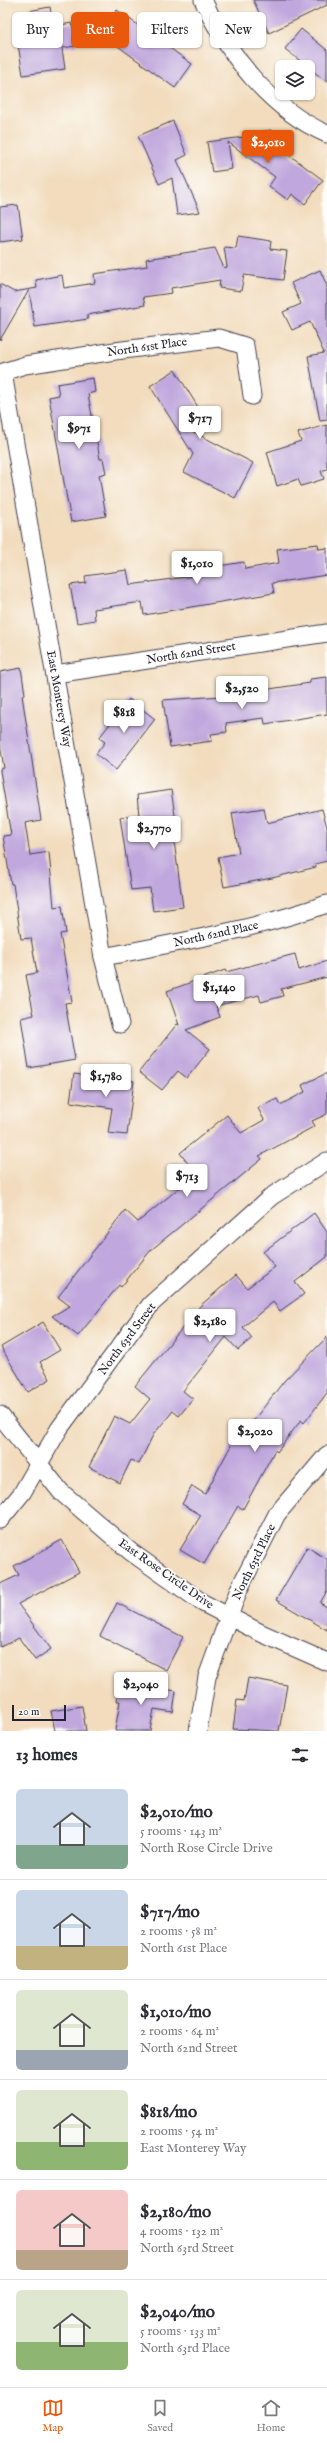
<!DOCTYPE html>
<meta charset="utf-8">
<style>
:root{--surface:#fff;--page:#f2f2f3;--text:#2b2b33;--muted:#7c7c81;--line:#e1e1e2;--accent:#ea580c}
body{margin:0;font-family:"IM FELL English",serif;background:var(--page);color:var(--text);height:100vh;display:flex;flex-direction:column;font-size:15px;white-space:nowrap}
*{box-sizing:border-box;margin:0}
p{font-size:13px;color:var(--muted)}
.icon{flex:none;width:22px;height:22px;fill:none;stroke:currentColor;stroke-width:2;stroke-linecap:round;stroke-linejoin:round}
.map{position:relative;height:1731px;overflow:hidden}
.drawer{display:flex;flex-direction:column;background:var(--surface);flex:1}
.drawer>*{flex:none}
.banner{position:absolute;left:12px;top:12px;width:303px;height:36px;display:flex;gap:8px}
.tools{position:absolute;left:275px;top:60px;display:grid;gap:8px}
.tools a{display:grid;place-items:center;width:40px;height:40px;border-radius:6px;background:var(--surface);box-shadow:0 1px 3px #0004;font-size:20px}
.scale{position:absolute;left:12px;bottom:10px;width:54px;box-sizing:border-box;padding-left:4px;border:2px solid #22223b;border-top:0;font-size:11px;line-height:14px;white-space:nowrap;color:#22223b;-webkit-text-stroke:3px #fdfcf7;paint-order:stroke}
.price{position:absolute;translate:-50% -34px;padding:0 9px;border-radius:4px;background:#fff;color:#222;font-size:13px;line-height:26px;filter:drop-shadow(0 1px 2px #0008)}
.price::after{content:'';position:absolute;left:50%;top:24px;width:12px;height:9px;margin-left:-6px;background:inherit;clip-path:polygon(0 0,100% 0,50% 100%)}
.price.selected{background:var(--accent);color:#fff}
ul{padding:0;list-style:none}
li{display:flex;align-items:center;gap:12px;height:100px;padding:0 16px}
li+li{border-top:1px solid var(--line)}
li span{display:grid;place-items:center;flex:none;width:112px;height:80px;border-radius:6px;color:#555}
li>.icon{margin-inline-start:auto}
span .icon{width:48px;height:48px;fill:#fffc;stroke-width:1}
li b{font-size:17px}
h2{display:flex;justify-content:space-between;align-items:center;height:48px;padding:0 16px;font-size:17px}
.chip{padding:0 14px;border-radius:6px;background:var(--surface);box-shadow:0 1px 3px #0004;font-size:14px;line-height:36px}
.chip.selected{background:var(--accent);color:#fff}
.tabs{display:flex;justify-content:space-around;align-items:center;height:56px;border-top:1px solid var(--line);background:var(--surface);font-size:11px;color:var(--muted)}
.tabs a{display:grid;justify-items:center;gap:2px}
.tabs .selected{color:var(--accent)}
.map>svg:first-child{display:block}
.building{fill:#c0a7dd}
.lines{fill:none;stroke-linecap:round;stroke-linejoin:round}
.minor-casing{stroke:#413e4e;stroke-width:19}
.minor{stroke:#fff;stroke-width:17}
.labels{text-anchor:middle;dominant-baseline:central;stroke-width:3.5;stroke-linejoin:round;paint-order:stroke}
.street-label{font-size:12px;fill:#22223b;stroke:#fdfcf7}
</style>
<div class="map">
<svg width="327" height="1731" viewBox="0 0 327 1731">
<rect width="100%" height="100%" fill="#fdfcf7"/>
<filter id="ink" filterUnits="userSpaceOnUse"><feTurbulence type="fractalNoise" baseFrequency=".025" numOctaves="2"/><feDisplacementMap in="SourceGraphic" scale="8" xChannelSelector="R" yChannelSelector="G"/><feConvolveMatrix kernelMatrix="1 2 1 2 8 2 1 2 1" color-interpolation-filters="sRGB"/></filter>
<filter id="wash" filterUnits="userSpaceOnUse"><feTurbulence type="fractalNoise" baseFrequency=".012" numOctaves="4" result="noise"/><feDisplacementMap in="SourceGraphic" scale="16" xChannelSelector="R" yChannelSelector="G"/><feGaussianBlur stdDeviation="0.9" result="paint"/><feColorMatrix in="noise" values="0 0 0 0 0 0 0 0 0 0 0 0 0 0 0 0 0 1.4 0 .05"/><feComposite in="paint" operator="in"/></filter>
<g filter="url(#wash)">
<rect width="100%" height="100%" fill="#f2dcbd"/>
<g id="blocks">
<g class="building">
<path d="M253,0H327V5L269,33Z"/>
<path d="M50,7L53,26L72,23L76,46L62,48L65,69L23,75L16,32L31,30L28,11Z"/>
<path d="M117,10L192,64L175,88L100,33Z"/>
<path d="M301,29L327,50V82L285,49Z"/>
<path d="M173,121L187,155L177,160L200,212L177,215L172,178L159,184L138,136Z"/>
<path d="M271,130L273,143L323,180L305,204L292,194L288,200L269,186L275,177L228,142L232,169L212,172L207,142L251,136V133Z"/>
<path d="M18,205L23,239L0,242V207Z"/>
<path d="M238,236L271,241L270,249L287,251L283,280L244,275L241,291L219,288L220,280L171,288L172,293L143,297L145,305L87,315L88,319L35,327L29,290L0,340V284L14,292L37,288L36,280L62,275L64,288L95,283L94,274L147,266L146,259L215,248L224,268L227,267L224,247L236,248Z"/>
<path d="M320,270L327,286V420L320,421L308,356L324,353L310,322L292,330L283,312L301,304L291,283Z"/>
<path d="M175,370L206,420L190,430L253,463L235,498L184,472L193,454L150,386Z"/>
<path d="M93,378L95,392L88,394L100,459H103L106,473L99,475L106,516L71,522L49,397L59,395L57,384Z"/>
<path d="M327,425V469L321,471L324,479L301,486L298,479L277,486L267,452L301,441L298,433Z"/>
<path d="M318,544L319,549L327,548V575L272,583L274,593L144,615L142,602L94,609L95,620L77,623L70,585L86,583L85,576L127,570L130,585L207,574L206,568L244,562L245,569L279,563L277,549Z"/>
<path d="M21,668L25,694L22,695L41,820L25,823L30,855L49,852L54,907L62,906L66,933L60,934L72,1002L65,1003L75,1060L29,1068L21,1018L34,1015L26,975L37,973L31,938L21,939L13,884H11L3,836L11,835L0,771V769L4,768L0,744V672Z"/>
<path d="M327,677V714L265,724L264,718L226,723L227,732L211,734L212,741L170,747L163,700L222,696L310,683V679Z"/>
<path d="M129,699L155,719L116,770L96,754L105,742L99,738Z"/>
<path d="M171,790L179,840L174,841L183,907L153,911L150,888L131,890L120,817L139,815L137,795Z"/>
<path d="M264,808L267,823L322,809L327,827V861L315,864L316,867L272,878L224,887L218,857L239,853L232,813Z"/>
<path d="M295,954L299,970L327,961V977L281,989L283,996L261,1002L259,995L216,1006L220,1017L186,1030L210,1049L187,1078L178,1071L162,1090L139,1072L177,1024L179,1025L167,991L225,970L226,972Z"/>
<path d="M327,1073V1114L312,1121L315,1126L259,1156L262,1159L151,1250L121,1287L119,1285L78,1336L52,1316L70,1306L58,1297L125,1210L138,1222L196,1174L180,1153L227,1115L241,1133L264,1120L258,1108L277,1099L280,1105L305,1092L302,1085Z"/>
<path d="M74,1074L134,1081L127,1135L108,1133L112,1108L70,1102Z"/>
<path d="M314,1213L327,1232V1257L295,1282L304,1294L280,1311L273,1302L243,1327L252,1338L238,1350L226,1337L183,1391L193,1399L179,1416L173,1411L153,1435L139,1464L131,1460L120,1483L89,1467L114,1416L130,1424L150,1399L135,1386L201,1305L236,1275L247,1288L275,1267L263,1252Z"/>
<path d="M43,1322L60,1350L40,1362L50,1379L28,1392L1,1347Z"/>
<path d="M327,1337V1393L304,1423L301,1420L277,1452L275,1450L243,1509L238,1506L204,1564L180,1550L201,1515L182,1504L192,1486L205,1494L236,1436L240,1438L284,1381Z"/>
<path d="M62,1540L79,1572L18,1604L51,1649L35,1660L19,1638L0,1647V1584L19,1575L14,1566Z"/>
<path d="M307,1547L327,1559V1591L320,1603L327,1607V1630L276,1600Z"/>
<path d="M117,1603L183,1637L166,1670L100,1636Z"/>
<path d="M248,1678L287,1685L279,1731L233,1729L237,1700L244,1701Z"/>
<path d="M120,1681L176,1691L173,1712L154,1709L150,1731H115L120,1701H117Z"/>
<path d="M82,1706L86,1731H55L51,1711Z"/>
</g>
</g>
</g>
<g filter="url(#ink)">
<use href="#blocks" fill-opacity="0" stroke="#413e4e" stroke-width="1"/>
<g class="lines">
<defs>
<g id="minor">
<path d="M203,0C228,55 270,109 327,134"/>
<path d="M0,373L25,365L115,351L219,338L245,346L252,396"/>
<path d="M3,373L103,957L120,1024"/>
<path d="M55,674L327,633"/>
<path d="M103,957C179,942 254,930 327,904"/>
<path d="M0,1415L61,1492L131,1552L203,1603L261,1633L327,1662"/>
<path d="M0,1520L22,1493L59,1429L151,1304L272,1196L327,1161"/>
<path d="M198,1731L207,1677L239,1589L277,1514L327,1455"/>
</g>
</defs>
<use href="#minor" class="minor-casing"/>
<use href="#minor" class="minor"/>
</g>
</g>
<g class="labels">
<g class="street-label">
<text transform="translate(147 347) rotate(-8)">North 61st Place</text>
<text transform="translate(191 653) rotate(-9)">North 62nd Street</text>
<text transform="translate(59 699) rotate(80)">East Monterey Way</text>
<text transform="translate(216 934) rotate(-12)">North 62nd Place</text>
<text transform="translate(127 1339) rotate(-53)">North 63rd Street</text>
<text transform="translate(254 1562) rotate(-64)">North 63rd Place</text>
<text transform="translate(166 1574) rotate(35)">East Rose Circle Drive</text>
</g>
</g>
</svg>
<div class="tools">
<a><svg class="icon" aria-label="layers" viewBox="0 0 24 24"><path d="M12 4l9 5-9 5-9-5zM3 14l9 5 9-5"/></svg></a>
</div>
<div class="scale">20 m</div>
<b class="price selected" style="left:268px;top:164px">$2,010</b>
<b class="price" style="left:200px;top:440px">$717</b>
<b class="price" style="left:79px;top:450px">$971</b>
<b class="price" style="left:197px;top:585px">$1,010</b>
<b class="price" style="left:242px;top:710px">$2,520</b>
<b class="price" style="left:124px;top:734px">$818</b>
<b class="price" style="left:154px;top:850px">$2,770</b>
<b class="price" style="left:219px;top:1009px">$1,140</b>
<b class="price" style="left:106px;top:1098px">$1,780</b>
<b class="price" style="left:187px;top:1198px">$713</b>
<b class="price" style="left:210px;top:1343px">$2,180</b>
<b class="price" style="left:255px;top:1453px">$2,020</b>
<b class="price" style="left:141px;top:1706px">$2,040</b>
<div class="banner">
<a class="chip">Buy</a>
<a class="chip selected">Rent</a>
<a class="chip">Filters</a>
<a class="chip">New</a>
</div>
</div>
<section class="drawer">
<h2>13 homes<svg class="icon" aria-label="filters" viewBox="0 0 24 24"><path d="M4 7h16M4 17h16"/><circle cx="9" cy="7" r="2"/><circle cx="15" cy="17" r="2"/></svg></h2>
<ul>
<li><span style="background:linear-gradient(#c9d6e8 70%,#7fa58c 0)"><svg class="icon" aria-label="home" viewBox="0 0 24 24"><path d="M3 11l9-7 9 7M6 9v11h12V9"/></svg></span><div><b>$2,010/mo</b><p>5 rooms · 143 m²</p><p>North Rose Circle Drive</p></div></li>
<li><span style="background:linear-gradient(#c9d6e8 70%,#c2b280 0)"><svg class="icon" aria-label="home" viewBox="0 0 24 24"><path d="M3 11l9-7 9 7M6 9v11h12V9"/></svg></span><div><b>$717/mo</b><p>2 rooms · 58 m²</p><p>North 61st Place</p></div></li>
<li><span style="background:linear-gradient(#dfe7d0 75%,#9aa5b1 0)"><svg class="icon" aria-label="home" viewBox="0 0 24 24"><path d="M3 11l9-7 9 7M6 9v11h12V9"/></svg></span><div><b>$1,010/mo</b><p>2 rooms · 64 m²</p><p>North 62nd Street</p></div></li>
<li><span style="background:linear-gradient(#dfe7d0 65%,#8fb573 0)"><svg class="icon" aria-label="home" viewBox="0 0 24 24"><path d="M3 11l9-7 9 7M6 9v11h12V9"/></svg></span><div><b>$818/mo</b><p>2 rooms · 54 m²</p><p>East Monterey Way</p></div></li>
<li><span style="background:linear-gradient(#f6c9c9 75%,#b9a48a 0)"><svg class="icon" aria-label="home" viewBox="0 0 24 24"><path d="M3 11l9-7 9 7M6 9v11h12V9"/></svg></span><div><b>$2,180/mo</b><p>4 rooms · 132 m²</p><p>North 63rd Street</p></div></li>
<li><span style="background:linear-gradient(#dfe7d0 65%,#8fb573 0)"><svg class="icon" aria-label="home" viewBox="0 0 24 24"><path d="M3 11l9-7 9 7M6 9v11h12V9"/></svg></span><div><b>$2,040/mo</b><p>5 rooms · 133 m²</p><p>North 63rd Place</p></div></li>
</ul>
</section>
<nav class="tabs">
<a class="selected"><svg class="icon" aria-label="map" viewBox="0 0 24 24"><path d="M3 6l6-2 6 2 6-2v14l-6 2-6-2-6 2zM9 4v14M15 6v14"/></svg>Map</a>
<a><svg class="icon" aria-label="saved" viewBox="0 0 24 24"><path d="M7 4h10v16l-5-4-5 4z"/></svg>Saved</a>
<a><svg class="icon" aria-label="home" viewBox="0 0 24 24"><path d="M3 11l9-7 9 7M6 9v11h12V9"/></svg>Home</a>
</nav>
